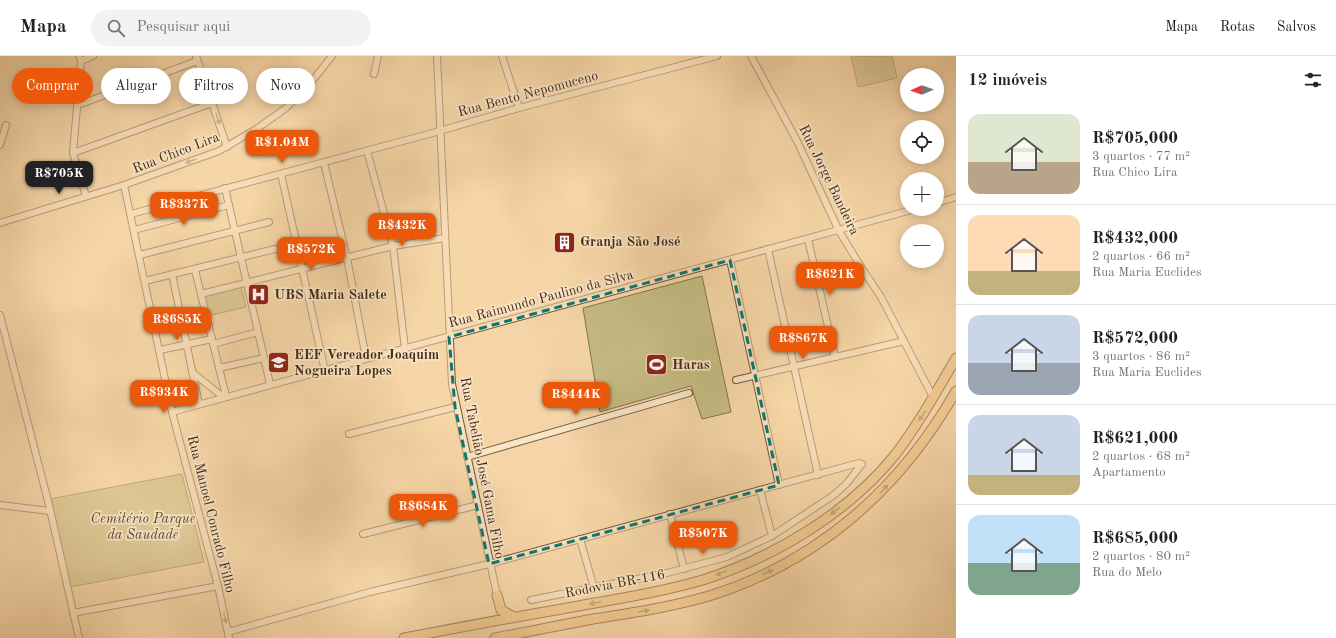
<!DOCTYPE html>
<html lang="pt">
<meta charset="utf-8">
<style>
:root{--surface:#fff;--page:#f2f2f2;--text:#222;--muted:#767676;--line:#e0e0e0;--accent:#ea580c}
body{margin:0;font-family:"Old Standard TT",serif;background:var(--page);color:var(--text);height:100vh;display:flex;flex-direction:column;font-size:15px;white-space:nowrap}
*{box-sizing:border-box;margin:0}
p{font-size:13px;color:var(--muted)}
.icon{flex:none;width:22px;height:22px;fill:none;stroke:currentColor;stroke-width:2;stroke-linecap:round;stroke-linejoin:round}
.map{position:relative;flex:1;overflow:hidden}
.sheet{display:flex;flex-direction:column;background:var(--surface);width:380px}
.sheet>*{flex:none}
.hud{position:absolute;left:12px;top:12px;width:380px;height:36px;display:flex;gap:8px}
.needle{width:26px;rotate:268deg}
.tools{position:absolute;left:900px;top:12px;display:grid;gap:8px}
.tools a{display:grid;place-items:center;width:44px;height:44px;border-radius:50%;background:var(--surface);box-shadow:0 2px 10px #0003;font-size:20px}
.price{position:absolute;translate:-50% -34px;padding:0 9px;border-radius:8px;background:var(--accent);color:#fff;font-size:13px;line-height:26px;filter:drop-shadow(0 1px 2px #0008)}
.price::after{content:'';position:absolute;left:50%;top:24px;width:12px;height:9px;margin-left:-6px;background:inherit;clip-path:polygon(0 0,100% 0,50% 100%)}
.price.active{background:#222;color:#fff}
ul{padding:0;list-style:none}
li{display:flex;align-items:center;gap:12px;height:100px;padding:0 12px}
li+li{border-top:1px solid var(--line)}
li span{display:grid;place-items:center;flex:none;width:112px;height:80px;border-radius:12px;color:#555}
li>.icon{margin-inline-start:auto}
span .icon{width:48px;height:48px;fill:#fffc;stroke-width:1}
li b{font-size:17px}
h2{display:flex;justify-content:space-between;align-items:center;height:48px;padding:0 12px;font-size:17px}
.tag{padding:0 14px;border-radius:18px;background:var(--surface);box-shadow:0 2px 10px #0003;font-size:14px;line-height:36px}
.tag.active{background:var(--accent);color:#fff}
header{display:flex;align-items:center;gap:24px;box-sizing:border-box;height:56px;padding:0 20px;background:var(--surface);border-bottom:1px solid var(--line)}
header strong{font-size:19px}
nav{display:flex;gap:22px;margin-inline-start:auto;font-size:14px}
.search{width:280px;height:36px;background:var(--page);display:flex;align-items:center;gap:10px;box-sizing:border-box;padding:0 14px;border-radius:22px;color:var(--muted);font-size:15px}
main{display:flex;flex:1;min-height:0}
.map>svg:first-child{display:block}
.green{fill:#c4bb82;stroke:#84734b}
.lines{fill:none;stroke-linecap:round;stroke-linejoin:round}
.minor-casing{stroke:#715639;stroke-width:8}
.highway-casing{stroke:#452b14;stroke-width:11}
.minor{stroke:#f8e4c6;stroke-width:6}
.highway{stroke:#eaba74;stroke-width:9}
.oneway{fill:#9e886d}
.oneway2{fill:#8f6b3f}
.marked{fill:none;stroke:#0f766e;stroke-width:3;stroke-dasharray:8 5;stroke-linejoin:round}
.labels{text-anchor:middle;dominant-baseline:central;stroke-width:3.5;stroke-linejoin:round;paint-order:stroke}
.street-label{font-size:14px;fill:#452b14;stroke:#f8e4c6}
.poi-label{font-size:14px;font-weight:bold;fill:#452b14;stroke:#f8e4c6;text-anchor:start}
.park-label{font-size:14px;font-style:italic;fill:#5e482a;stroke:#f8e4c6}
</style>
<header>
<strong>Mapa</strong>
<div class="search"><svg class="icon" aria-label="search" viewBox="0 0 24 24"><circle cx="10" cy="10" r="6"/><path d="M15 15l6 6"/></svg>Pesquisar aqui</div>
<nav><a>Mapa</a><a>Rotas</a><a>Salvos</a></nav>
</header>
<main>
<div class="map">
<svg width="956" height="582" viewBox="0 0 956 582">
<rect width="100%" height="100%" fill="#f5d5a7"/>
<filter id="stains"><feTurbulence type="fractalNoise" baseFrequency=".005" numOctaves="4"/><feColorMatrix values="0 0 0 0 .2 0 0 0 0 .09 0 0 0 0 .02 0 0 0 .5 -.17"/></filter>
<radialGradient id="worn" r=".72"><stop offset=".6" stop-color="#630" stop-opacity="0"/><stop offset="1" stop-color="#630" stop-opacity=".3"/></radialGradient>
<g class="green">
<path d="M851,0H892L897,22L858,31Z"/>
<path d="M702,220L731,356L702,363L691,330L600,356L583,252Z"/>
<path d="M241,231L246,251L207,260L202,241Z"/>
<path d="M182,418L204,506L70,531L50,443Z"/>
</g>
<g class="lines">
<defs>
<g id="minor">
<path d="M79,0L81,5L73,97L86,140"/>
<path d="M196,0L227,91"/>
<path d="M437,0L452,328L497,539"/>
<path d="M502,0L519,52"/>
<path d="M751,0L797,85L839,175L861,211L881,241L933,341"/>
<path d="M81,5L93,0"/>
<path d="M374,18L378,0"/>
<path d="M78,49L197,5"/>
<path d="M0,89L6,69"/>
<path d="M367,95L393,190L405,293"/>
<path d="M73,97L212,47"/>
<path d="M324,107L347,202L366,302"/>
<path d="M281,118L325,315"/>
<path d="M124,129L172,356L218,530L229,582"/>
<path d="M225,132L270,328"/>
<path d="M937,147L956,141"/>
<path d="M131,158L429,78L519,52L717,0"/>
<path d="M0,167L124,129L219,95L258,72L286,52L309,29L332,0"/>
<path d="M134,174L229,149"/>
<path d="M808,183L835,301"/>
<path d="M768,193L818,419"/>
<path d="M140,199L269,166"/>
<path d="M730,204L779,429"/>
<path d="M195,214L226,340"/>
<path d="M172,218L199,348"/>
<path d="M145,225L275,193"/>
<path d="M201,238L393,190L445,182"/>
<path d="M0,259L49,449L79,582"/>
<path d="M213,288L258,276"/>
<path d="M160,294L212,283"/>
<path d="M219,312L264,302"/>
<path d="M192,316L223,341"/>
<path d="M736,324L904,285"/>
<path d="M172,356L915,153"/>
<path d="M349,378L455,351"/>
<path d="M467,401L689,337"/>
<path d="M760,434L772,480"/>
<path d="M0,449L50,455"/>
<path d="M670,458L684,513"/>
<path d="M363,478L478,449"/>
<path d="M580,483L594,532"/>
<path d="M73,557L218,530"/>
<path d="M228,576L370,536L489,508L859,407L862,408L847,427L834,439L772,480L727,501L667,517L531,544"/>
</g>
<g id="highway">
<path d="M497,539L501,554L514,561"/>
<path d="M404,582C457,572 509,562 562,553C610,544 659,537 706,523C776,500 848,457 895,399C918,369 937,335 956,302"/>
<path d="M495,582C528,576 561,569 593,563C632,557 671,551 709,540C818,506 900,433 956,335"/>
</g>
</defs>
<use href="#minor" class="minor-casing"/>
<use href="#highway" class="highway-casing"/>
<use href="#minor" class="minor"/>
<use href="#highway" class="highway"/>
</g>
<defs><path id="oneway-solid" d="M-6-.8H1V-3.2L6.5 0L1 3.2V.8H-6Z"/></defs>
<g class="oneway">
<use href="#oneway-solid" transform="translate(218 63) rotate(71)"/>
<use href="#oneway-solid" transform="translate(191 105) rotate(160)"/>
<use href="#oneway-solid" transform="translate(225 562) rotate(78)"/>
</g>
<g class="oneway2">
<use href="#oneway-solid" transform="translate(922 360) rotate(123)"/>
<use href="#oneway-solid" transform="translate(884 433) rotate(-45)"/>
<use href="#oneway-solid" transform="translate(835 455) rotate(142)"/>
<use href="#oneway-solid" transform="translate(768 516) rotate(-25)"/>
<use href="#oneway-solid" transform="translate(721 517) rotate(160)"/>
<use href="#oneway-solid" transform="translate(595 547) rotate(169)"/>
<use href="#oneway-solid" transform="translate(644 555) rotate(-10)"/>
</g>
<path d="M0 0H956V582H0ZM730,204L779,429L489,508L455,351L449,281Z" fill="#f5d5a7" fill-opacity=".55" fill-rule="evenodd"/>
<path class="marked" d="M730,204L779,429L489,508L455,351L449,281Z"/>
<defs>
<symbol id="building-square" viewBox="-11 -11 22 22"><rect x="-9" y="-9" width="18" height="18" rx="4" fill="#8f2418" stroke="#f8e4c6"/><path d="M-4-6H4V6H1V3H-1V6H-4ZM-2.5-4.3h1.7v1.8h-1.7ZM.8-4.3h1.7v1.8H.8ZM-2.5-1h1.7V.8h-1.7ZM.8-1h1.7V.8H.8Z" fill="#fff"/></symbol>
<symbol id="hospital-square" viewBox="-11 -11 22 22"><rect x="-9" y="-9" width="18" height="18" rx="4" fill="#8f2418" stroke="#f8e4c6"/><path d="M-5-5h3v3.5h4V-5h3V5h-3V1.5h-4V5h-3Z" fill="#fff"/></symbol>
<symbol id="school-square" viewBox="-11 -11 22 22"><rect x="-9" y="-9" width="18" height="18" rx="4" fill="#8f2418" stroke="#f8e4c6"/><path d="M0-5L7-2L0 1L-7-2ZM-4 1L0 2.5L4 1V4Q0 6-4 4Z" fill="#fff"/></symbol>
<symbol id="stadium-square" viewBox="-11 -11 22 22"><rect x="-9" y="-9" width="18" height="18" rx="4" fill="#8f2418" stroke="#f8e4c6"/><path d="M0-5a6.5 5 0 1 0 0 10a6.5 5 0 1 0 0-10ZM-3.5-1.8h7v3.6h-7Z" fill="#fff"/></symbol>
</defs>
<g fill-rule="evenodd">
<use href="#building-square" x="552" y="174" width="25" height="25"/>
<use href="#hospital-square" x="246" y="226" width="25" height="25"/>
<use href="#school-square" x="266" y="294" width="25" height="25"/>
<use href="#stadium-square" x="644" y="296" width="25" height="25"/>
</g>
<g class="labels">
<g class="street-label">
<text transform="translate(528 38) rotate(-15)">Rua Bento Nepomuceno</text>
<text transform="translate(176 97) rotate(-21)">Rua Chico Lira</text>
<text transform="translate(829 124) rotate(64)">Rua Jorge Bandeira</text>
<text transform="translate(541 243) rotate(-15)">Rua Raimundo Paulino da Silva</text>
<text transform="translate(482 412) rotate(79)">Rua Tabelião José Gama Filho</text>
<text transform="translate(211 458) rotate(76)">Rua Manoel Conrado Filho</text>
<text transform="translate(615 528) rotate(-11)">Rodovia BR-116</text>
</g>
<g class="poi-label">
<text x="580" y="186">Granja São José</text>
<text x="274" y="239">UBS Maria Salete</text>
<text x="294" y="299">EEF Vereador Joaquim<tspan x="294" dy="16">Nogueira Lopes</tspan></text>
<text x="672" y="309">Haras</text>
</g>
<g class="park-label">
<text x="143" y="463">Cemitério Parque<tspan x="143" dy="16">da Saudade</tspan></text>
</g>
</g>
<rect width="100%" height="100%" filter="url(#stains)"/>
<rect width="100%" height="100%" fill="url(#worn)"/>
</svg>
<div class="tools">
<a><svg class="needle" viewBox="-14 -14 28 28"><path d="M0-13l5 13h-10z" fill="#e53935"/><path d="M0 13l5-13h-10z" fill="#767676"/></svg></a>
<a><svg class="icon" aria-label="locate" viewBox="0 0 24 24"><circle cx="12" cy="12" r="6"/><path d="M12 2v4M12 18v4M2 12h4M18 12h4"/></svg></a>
<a>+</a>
<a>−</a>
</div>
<b class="price" style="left:282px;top:108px">R$1.04M</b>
<b class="price active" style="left:59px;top:139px">R$705K</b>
<b class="price" style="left:184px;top:170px">R$337K</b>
<b class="price" style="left:402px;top:191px">R$432K</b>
<b class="price" style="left:311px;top:215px">R$572K</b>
<b class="price" style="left:830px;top:240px">R$621K</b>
<b class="price" style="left:177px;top:285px">R$685K</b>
<b class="price" style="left:803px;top:304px">R$867K</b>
<b class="price" style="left:164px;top:358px">R$934K</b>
<b class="price" style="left:576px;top:360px">R$444K</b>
<b class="price" style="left:423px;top:472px">R$684K</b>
<b class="price" style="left:703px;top:499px">R$507K</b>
<div class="hud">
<a class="tag active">Comprar</a>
<a class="tag">Alugar</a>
<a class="tag">Filtros</a>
<a class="tag">Novo</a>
</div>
</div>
<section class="sheet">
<h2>12 imóveis<svg class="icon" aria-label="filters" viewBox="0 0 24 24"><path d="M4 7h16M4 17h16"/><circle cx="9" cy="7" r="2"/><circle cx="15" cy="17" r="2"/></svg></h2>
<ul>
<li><span style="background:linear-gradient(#dfe7d0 60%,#b9a48a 0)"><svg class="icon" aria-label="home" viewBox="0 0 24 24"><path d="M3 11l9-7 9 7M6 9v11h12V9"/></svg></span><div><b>R$705,000</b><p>3 quartos · 77 m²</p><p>Rua Chico Lira</p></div></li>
<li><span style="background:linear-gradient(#ffd9b3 70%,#c2b280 0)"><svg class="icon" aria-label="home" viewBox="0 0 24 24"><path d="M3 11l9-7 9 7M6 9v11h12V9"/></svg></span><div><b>R$432,000</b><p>2 quartos · 66 m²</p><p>Rua Maria Euclides</p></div></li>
<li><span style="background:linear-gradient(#c9d6e8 60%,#9aa5b1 0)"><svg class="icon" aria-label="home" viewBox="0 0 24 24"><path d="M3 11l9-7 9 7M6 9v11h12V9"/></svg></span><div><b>R$572,000</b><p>3 quartos · 86 m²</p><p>Rua Maria Euclides</p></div></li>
<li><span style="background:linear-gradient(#c9d6e8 75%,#c2b280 0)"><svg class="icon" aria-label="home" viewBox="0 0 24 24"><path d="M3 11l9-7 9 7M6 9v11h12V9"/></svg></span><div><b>R$621,000</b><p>2 quartos · 68 m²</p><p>Apartamento</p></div></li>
<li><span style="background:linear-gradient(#bfe0f5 60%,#7fa58c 0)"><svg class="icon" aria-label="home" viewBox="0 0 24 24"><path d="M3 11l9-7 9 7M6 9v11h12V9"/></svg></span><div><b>R$685,000</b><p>2 quartos · 80 m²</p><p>Rua do Melo</p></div></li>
</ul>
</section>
</main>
